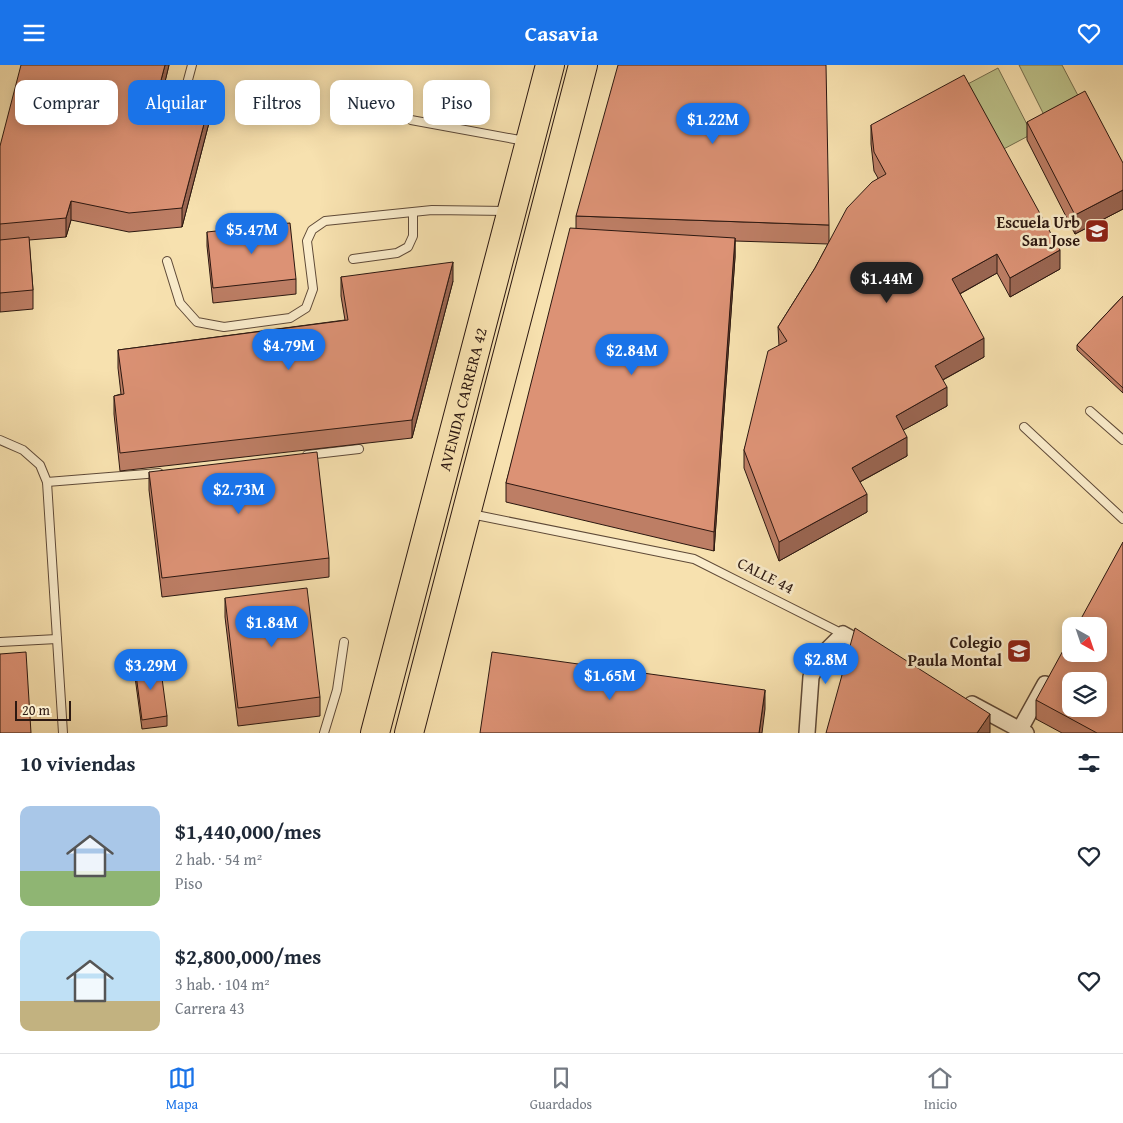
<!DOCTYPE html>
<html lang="es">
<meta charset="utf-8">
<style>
:root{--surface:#fff;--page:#f6f6f7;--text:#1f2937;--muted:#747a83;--line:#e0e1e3;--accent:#1a73e8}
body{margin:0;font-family:"Gentium Book Plus",serif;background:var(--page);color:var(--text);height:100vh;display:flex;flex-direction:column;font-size:19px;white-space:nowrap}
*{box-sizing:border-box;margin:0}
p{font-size:16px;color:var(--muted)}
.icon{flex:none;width:28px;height:28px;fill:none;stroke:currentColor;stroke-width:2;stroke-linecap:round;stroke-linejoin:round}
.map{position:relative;height:668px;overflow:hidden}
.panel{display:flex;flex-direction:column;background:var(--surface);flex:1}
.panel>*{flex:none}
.banner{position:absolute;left:15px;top:15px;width:500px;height:45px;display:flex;gap:10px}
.needle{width:32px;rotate:140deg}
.fabs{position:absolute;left:1062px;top:552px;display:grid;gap:10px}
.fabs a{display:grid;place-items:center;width:45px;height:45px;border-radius:10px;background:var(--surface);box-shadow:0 2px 12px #0003;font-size:25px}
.scale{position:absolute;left:15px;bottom:12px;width:56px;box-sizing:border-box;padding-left:5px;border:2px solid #2c1811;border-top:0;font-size:14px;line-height:18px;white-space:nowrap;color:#2c1811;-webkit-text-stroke:4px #faeccb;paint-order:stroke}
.price{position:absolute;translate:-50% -42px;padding:0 11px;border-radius:18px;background:var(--accent);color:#fff;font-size:16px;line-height:32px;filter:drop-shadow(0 1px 2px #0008)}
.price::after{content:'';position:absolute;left:50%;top:30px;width:15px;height:11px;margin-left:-8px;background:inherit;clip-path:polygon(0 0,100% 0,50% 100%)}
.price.on{background:#222;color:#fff}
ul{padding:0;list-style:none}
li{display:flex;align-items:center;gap:15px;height:125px;padding:0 20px}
li span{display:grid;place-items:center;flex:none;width:140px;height:100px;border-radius:10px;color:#555}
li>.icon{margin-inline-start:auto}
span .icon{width:60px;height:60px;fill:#fffc;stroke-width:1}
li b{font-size:21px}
h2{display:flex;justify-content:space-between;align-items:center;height:60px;padding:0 20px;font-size:21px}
.chip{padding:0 18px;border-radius:10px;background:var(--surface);box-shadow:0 2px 12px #0003;font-size:18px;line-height:45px}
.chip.on{background:var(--accent);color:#fff}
header{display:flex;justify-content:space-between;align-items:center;height:65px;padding:0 20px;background:var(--accent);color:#fff;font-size:22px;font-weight:700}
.tabs{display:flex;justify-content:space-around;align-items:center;height:70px;border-top:1px solid var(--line);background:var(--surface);font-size:14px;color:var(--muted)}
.tabs a{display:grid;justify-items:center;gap:2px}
.tabs .on{color:var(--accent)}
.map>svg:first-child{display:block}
.green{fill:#bdc38b;stroke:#746e4e}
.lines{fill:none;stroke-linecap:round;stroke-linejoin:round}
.lane-casing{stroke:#5f4a38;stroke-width:10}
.street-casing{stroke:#5f4a38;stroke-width:18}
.highway-casing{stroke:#2c1811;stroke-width:30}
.lane{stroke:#faeccb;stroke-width:8}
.street{stroke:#faeccb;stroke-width:15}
.highway{stroke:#f7e1af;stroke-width:28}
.wall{fill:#bd7e65;stroke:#2c1811}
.shaded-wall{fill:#9a6652;stroke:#2c1811}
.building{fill:#dc9275;stroke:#2c1811;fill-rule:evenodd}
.labels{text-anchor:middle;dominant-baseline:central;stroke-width:5;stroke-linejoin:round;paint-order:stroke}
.poi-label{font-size:16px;font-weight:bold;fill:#2c1811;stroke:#faeccb;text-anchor:end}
.street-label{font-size:16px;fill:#2c1811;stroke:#faeccb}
</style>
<header><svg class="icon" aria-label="menu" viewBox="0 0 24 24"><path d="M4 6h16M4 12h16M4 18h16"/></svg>Casavia<svg class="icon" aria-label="heart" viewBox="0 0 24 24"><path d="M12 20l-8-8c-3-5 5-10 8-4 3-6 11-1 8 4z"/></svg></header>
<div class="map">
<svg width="1123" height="668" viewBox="0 0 1123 668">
<rect width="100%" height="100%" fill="#f7e1af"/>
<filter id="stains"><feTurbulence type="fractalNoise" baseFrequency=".004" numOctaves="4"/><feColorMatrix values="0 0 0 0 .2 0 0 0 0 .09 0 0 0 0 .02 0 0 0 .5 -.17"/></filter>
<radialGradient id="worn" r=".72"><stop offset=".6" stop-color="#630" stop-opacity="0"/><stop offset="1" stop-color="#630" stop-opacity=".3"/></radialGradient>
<g class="green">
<path d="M1019,0H1062L1084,42L1049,60Z"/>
<path d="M998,3L1032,69L998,87L964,21Z"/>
</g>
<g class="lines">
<defs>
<g id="lane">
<path d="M185,26L192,0"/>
<path d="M411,55L525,76"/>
<path d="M353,194L397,188L408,182L413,171V148"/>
<path d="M167,196L180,238L197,257L224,262L290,253L306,243L313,224L307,176L312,165L325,156L432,145L507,146"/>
<path d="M1090,346L1123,375"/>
<path d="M1024,362L1123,454"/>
<path d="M0,375L23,385L40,400L47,417L63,668"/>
<path d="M307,390L359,384"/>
<path d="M47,417L159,408"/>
<path d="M471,449L694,494L843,569"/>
<path d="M0,577L57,574"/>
<path d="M324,668L337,625L344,577"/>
</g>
<g id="street">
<path d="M972,639L1026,668"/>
<path d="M807,668L811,612L821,591L843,569L870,584"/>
<path d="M1018,668L1045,619"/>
</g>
<g id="highway">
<path id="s1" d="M375,668L550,0"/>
<path d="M409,668L583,0"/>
</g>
</defs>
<use href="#lane" class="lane-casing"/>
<use href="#street" class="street-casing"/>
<use href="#highway" class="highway-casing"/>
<use href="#lane" class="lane"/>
<use href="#street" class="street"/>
<use href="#highway" class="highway"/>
</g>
<g class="wall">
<path d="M169,0L164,20L211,50L182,162L129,167L71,155L66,172L29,175L33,225V244L0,247V81Z"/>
<path d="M1027,57L1123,98V144L1075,169L1027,75Z"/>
<path d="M871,60L1060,204L1010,232L997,208L960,229L984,292L943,315L947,341L903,365L907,391L860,417L867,447L779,496L744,403V385L779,281L778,262L815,203L828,179L735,176V192L714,486L506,437V418L576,164V151L829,160V177L878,113L874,106L871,79Z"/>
<path d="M207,167L296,214V229L213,238L207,181Z"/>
<path d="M341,212L453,216L412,373L120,406L114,349V331L121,329L118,303V285L345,255L341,231Z"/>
<path d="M1123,231V328L1077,285V280Z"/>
<path d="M149,407L329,493V512L162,532L149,425Z"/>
<path d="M225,533L320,632V651L238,661L225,552Z"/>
<path d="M135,602L167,651V661L142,664L135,612Z"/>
<path d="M1036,635L1123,668H1062L1036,654Z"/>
</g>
<g class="shaded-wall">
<path d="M165,0H169L160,38V19Z"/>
<path d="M211,32V50L182,162V143Z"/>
<path d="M1123,125V144L1075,169V150Z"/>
<path d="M71,136V155L66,172V153Z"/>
<path d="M735,173V192L714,486V467Z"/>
<path d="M1060,185V204L1010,232V213Z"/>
<path d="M997,189V208L952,233V214Z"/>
<path d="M453,197V216L412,373V355Z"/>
<path d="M984,273V292L935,319V301Z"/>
<path d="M947,322V341L896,369V351Z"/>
<path d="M907,372V391L852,421V403Z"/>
<path d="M867,429V447L779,496V477Z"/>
<path d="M765,625V644L762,668H759Z"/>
<path d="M990,649V668H977Z"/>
</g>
<g class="building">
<path d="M21,0H165L160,19L211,32L182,143L129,148L71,136L66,153L0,159V81Z"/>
<path d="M618,0H826L829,160L576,151Z"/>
<path d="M964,10L1060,185L1010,213L997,189L952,214L984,273L935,301L947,322L896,351L907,372L852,403L867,429L779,477L744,385L768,286L787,276L778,262L815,203L847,143L872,117L886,109L874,87L871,60Z"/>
<path d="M1085,26L1123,98V125L1075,150L1027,57Z"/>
<path d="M290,158L296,214L213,223L207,167Z"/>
<path d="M570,163L735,173L714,467L506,418Z"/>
<path d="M29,172L33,225L0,228V175Z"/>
<path d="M453,197L412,355L120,388L114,331L124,329L118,285L348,255L341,212Z"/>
<path d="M1123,231V323L1077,280Z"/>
<path d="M317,387L329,493L162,513L149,407Z"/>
<path d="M1123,477V668H1097L1036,635L1071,571V589H1099V561H1077ZM1071,616H1099V644H1071Z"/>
<path d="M307,523L320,632L238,643L225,533Z"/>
<path d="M855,563L990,649L977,668H826Z"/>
<path d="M26,587L31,668H0V589Z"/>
<path d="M492,587L765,625L759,668H480Z"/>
<path d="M160,598L167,651L142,655L135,602Z"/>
</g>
<defs>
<symbol id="school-square" viewBox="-11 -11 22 22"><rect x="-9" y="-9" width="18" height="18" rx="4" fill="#8f2418" stroke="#faeccb"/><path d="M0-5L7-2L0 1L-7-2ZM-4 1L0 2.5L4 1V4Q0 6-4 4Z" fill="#fff"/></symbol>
</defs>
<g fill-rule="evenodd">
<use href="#school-square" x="1083" y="152" width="28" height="28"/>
<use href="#school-square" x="1005" y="572" width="28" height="28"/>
</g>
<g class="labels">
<g class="poi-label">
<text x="1080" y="157">Escuela Urb<tspan x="1080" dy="18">San Jose</tspan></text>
<text x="1002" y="577">Colegio<tspan x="1002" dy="18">Paula Montal</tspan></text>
</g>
<g class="street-label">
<text stroke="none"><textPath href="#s1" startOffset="345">AVENIDA CARRERA 42</textPath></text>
<text transform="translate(766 510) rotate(27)">CALLE 44</text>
</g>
</g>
<rect width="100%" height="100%" filter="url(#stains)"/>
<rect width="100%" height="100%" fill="url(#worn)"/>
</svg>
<div class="fabs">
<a><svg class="needle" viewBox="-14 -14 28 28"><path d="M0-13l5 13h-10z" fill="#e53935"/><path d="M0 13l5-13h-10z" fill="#747a83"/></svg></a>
<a><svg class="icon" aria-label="layers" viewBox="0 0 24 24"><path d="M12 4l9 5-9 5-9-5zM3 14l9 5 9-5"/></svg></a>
</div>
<div class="scale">20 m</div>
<b class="price" style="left:713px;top:80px">$1.22M</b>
<b class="price" style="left:252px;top:190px">$5.47M</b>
<b class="price on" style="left:887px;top:239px">$1.44M</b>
<b class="price" style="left:289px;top:306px">$4.79M</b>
<b class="price" style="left:632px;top:311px">$2.84M</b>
<b class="price" style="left:239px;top:450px">$2.73M</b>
<b class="price" style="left:272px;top:583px">$1.84M</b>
<b class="price" style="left:826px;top:620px">$2.8M</b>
<b class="price" style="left:151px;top:626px">$3.29M</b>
<b class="price" style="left:610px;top:636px">$1.65M</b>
<div class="banner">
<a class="chip">Comprar</a>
<a class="chip on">Alquilar</a>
<a class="chip">Filtros</a>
<a class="chip">Nuevo</a>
<a class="chip">Piso</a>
</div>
</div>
<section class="panel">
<h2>10 viviendas<svg class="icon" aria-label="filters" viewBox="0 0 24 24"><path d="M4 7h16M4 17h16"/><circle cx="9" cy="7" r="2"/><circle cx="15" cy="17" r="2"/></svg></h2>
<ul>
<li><span style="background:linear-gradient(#a9c7e8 65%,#8fb573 0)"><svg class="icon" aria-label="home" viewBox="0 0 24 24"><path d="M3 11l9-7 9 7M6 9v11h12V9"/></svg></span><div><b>$1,440,000/mes</b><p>2 hab. · 54 m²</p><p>Piso</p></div><svg class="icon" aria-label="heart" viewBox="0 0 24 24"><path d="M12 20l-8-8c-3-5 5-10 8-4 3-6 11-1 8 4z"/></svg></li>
<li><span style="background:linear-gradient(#bfe0f5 70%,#c2b280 0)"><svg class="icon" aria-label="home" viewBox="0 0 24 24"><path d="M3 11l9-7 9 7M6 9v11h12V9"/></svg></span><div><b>$2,800,000/mes</b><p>3 hab. · 104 m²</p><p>Carrera 43</p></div><svg class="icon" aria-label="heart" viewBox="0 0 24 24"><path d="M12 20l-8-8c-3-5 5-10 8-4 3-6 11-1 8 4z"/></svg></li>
</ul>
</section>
<nav class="tabs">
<a class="on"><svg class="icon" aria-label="map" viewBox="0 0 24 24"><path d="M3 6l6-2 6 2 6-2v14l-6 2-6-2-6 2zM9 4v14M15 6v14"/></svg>Mapa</a>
<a><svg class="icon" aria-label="saved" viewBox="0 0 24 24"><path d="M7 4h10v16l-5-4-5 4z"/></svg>Guardados</a>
<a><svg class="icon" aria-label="home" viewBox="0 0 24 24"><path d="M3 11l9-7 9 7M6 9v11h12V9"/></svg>Inicio</a>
</nav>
